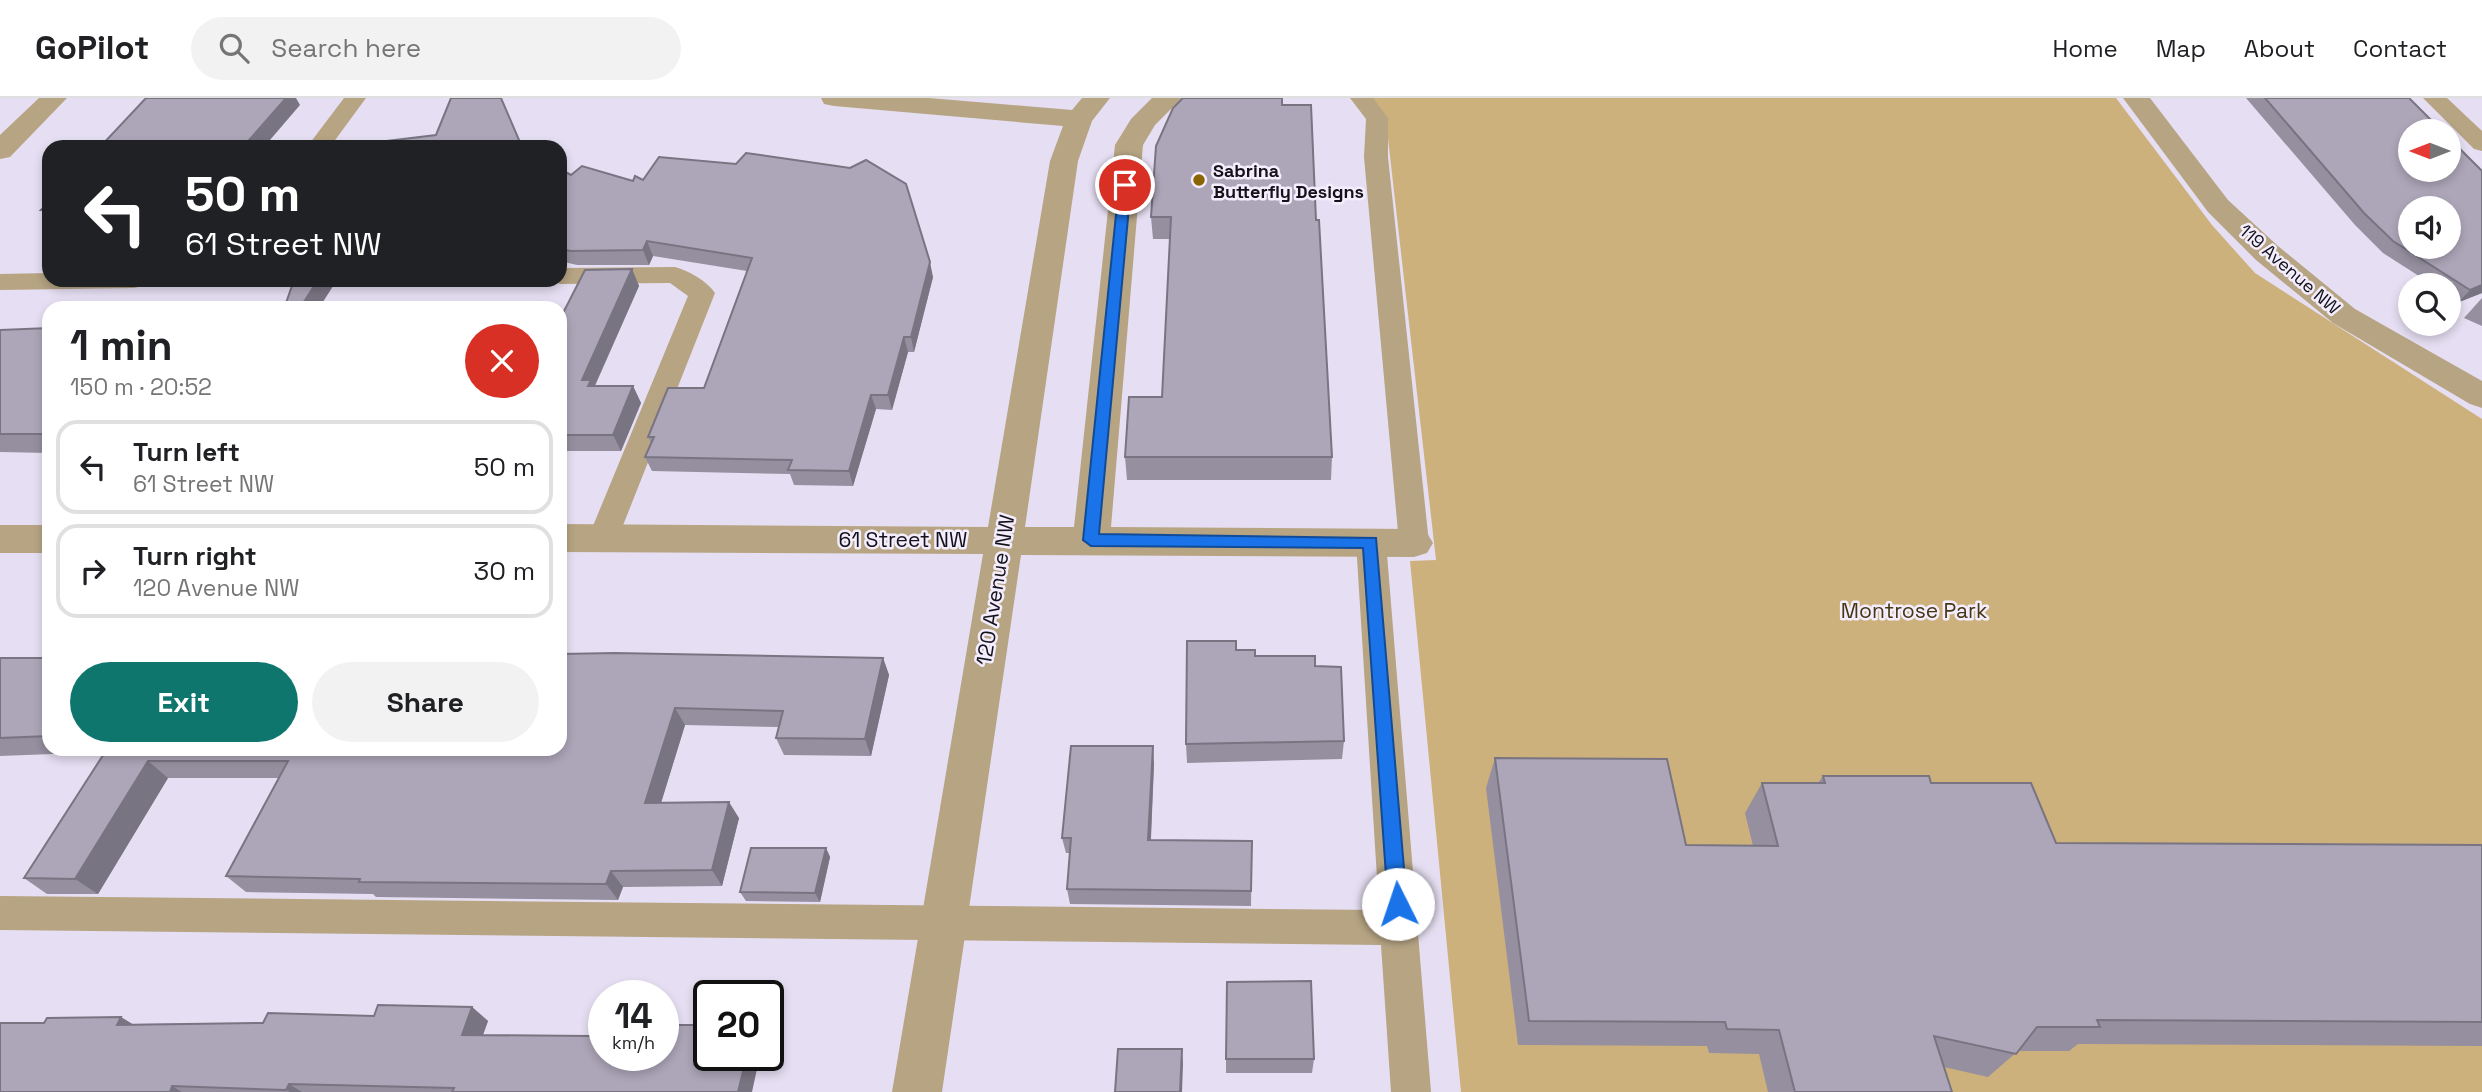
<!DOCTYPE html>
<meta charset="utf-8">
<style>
:root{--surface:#fff;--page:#f2f2f2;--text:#202124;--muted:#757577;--line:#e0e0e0;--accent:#0f766e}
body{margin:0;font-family:"Space Grotesk",sans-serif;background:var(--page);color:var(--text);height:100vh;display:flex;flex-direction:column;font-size:26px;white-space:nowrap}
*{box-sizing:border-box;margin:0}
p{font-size:23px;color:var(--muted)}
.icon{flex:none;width:38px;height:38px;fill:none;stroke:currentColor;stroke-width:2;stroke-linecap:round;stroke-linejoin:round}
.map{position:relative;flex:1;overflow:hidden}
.sheet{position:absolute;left:42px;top:203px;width:525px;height:455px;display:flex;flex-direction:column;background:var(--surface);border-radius:21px;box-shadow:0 4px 10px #0003}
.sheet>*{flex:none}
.hud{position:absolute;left:42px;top:42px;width:525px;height:147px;border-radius:21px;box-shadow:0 4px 10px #0003;background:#202124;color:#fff;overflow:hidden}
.needle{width:46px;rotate:270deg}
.tools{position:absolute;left:2398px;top:21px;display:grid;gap:14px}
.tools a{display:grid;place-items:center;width:63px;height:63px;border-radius:50%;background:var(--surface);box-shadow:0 4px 10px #0003;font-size:35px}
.speed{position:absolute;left:588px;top:882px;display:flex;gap:14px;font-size:35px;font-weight:700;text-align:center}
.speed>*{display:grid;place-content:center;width:91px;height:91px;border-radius:50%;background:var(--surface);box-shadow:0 4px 10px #0003;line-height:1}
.speed small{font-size:18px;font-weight:400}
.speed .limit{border:4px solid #111;border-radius:10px;background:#fff;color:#111}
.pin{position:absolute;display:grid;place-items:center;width:60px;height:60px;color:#fff;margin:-30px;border:4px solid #fff;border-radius:50%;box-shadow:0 2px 7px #0007}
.me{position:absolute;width:77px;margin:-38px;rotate:356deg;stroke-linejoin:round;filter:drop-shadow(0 0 5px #0008)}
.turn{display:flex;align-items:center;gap:24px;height:147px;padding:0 28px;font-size:32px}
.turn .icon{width:91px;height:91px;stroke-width:2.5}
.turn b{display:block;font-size:49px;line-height:60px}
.round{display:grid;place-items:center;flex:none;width:74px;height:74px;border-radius:37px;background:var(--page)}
.head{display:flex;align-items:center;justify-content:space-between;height:119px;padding:0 28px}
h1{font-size:42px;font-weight:800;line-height:52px}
.action{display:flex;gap:14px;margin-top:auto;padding:14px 28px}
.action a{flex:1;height:80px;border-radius:42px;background:var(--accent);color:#fff;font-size:28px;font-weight:800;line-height:80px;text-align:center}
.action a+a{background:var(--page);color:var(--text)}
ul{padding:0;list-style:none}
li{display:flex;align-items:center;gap:21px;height:94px;margin:0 14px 10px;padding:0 14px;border:4px solid var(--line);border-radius:21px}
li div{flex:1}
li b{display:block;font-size:26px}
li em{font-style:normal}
header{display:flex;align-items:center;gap:42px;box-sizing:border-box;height:98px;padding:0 35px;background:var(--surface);border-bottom:2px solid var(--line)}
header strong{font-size:33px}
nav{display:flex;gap:38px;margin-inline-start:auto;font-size:24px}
.search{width:490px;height:63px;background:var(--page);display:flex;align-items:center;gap:18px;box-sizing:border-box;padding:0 24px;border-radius:38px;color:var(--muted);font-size:26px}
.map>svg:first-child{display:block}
.green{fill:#cdb17d}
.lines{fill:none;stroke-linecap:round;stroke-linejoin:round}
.lane{fill:#b6a483;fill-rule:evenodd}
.street{fill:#b6a483;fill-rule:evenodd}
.wall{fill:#958f9f}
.shaded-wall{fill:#797482}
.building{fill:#ada6b9;stroke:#797482;stroke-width:2;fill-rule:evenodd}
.route{fill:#1a73e8;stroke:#114b97;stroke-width:2}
.poi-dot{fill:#8a6504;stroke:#f3edfd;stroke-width:2.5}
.labels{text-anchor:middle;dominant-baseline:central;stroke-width:5;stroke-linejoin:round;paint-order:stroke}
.far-poi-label{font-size:18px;font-weight:bold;fill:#141118;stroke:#f3edfd;text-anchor:start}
.far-street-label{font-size:18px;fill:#141118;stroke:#f3edfd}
.street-label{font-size:21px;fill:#141118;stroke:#f3edfd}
.park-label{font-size:21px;fill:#473613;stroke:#f3edfd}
</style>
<header>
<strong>GoPilot</strong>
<div class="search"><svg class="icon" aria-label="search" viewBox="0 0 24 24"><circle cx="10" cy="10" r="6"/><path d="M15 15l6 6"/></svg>Search here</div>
<nav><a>Home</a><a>Map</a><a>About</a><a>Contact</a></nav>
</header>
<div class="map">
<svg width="2482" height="994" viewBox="0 0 2482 994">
<rect width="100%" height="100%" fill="#e6dff3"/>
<polygon class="green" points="1367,0 2116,0 2212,127 2255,175 2482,321 2482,994 1461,994 1410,463 1436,462 1386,23"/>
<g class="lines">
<g class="lane">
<polygon points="344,0 366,0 330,49 307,49"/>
<polygon points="1350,0 1373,0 1388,20 1388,59 1429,445 1425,453 1414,456 1403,453 1399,445 1364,59 1366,21"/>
<polygon points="2423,0 2447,0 2482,33 2482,53 2474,51"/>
<path d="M675,169C689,173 707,183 715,195L618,440L614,448L603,451L592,448L588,440L688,198L670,185L560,186L550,182H560V170Z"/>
<polygon points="49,175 49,182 147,182 143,188 134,190 0,192 0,176"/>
<polygon points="1371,433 1382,436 1386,444 1431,994 1391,994 1381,847 0,832 0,798 1379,812 1356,444 1360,436"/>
</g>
<g class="street">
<polygon points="39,0 67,0 10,59 0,61 0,37"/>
<polygon points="821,0 929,0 1072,12 1082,0 1110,0 1092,23 1078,63 1025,429 1074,429 1115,47 1131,21 1152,0 1182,0 1155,27 1143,47 1111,429 1414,431 1427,435 1433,445 1427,455 1414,459 1021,457 942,994 892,994 983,456 560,454 560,426 988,429 1050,63 1063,28 834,8 824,6"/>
<polygon points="2123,0 2150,0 2228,102 2278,148 2355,211 2482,283 2482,310 2470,306 2333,225 2256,162 2208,114"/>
<rect x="0" y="427" width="49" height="28"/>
</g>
</g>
<g class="wall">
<polygon points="2246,0 2409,0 2482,73 2482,195 2459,204 2448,197 2448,187 2433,187 2383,155 2355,127"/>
<polygon points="1282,7 1316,122 1332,359 1331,382 1127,382 1125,359 1162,299 1170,141 1153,141 1151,119"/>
<polygon points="560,71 571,77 633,83 643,82 933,179 914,254 908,254 892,312 876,311 853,388 794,387 790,376 652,373 645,359 651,345 648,339 704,290 747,173 653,158 649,167 577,167 560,163"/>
<polygon points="49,104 49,121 41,112"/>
<polygon points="632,171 639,188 595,288 633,288 641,305 621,353 560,353 560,221"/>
<polygon points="2482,200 2482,228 2464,220"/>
<polygon points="49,230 49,355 0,354 0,232"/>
<polygon points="1236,552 1255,558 1315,568 1344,643 1342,661 1187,665 1186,646"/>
<polygon points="560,556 883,560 889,577 871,658 784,657 776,640 779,629 685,627 661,705 739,720 722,788 623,789 618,802 376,799 373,796 246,794 226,778 279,680 168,680 98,796 47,796 24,780 105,654 0,658 0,560 49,560 49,651 560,651"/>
<polygon points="1495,660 1686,747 1753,748 1745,715 1762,685 1818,685 1823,678 1931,685 2056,745 2482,747 2482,948 2078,946 2069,953 2018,953 1988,979 1944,969 1952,994 1768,994 1759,956 1709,955 1707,948 1518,947 1486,690"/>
<polygon points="1154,665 1151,742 1252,743 1251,808 1070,806 1067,791 1070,755 1066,755 1062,740"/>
<polygon points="826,750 830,759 820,804 746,803 740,794"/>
<polygon points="472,909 488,923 483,937 663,957 663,917 667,921 665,927 752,994 0,994 133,926 263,925 374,918"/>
<polygon points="1226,961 1314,961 1312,975 1226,975"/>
</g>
<g class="shaded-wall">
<polygon points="286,0 296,0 300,7 264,49 243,49"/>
<polygon points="647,143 653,158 649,167 643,152"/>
<polygon points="930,164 933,179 914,254 911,239"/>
<polygon points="632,171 639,188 594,289 599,299 582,282"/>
<polygon points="318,182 337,182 319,210 300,210"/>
<polygon points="2482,187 2482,195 2459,204 2470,192"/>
<polygon points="904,239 908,254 892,312 888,297"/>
<polygon points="633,288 641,305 621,353 613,337"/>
<polygon points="871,297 876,311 853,388 849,373"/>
<polygon points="883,560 889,577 871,658 865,641"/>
<polygon points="675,610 685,627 656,721 645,705"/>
<polygon points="1153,648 1154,665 1150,757 1148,742"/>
<polygon points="148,663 168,680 98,796 75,781"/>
<polygon points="729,704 739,720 722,788 712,772"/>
<polygon points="826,750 830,759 820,804 815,795"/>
<polygon points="611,773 623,789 618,802 606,786"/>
<polygon points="472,909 488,923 478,950 462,937"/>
<polygon points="663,917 667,921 663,932"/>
<polygon points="121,919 144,933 117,927"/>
<polygon points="1182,951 1183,966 1182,994 1180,994"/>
<polygon points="747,957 760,957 752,994 738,994"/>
<polygon points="289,986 302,994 290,994 286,992"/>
<polygon points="172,988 182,994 170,994"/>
</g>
<g class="building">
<polygon points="146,0 286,0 243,49 100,49"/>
<polygon points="451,0 501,0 522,49 337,49 436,37"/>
<polygon points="1183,0 1282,0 1282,7 1311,7 1316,122 1319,122 1332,359 1125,359 1129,299 1162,299 1171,119 1151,119 1156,48 1173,10"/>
<path d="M2265,0H2409L2442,33H2410V72H2448V39L2482,73V187L2470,192L2393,143L2364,115ZM2410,110H2448V149H2410Z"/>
<polygon points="746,55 850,70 866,62 906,86 930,164 911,239 904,239 888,297 871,297 849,373 788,372 792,362 645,359 654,339 648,339 668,290 704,290 752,160 647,143 643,152 570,153 560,150 560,71 571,77 582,68 633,83 635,78 643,82 659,59 736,66"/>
<polygon points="49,104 49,112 41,112"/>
<polygon points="632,171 582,282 591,282 588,288 633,288 613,337 560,337 560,221 585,172"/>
<polygon points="294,182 318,182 300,210 296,210 286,205"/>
<polygon points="49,230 49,336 0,336 0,232"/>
<polygon points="1187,543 1236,543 1236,552 1255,552 1255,558 1315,558 1315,568 1341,569 1344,643 1186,646"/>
<polygon points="615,555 883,560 865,641 776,640 783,613 675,610 645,705 729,704 712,772 611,773 606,786 359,784 360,781 226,778 288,663 148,663 75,781 24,780 107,651 560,651 560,556"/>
<polygon points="0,560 49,560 49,638 0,640"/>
<polygon points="1071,648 1153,648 1148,742 1252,743 1251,793 1067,791 1071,740 1062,740"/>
<polygon points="1495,660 1667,661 1686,747 1778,748 1762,685 1825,685 1823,678 1929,678 1931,685 2031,685 2056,745 2482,747 2482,924 2097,922 2100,929 2037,929 2016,956 1934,938 1952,994 1795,994 1779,932 1727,931 1725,924 1529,923"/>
<polygon points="751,750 826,750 815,795 740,794"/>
<polygon points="1311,883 1314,961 1226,961 1227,884"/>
<polygon points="601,905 604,905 604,957 663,957 663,927 709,927 709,957 747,957 738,994 452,994 454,990 289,986 286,992 172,988 170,994 0,994 0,925 44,925 47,920 121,919 117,927 263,925 268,915 374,918 378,907 472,909 462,937 590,938"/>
<polygon points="1118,951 1182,951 1180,994 1115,994"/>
</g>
<polygon class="route" points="1125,83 1131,87 1099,436 1376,440 1407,806 1404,812 1398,815 1391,812 1388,806 1363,450 1091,448 1083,442 1119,87"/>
<circle class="poi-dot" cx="1199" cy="82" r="7"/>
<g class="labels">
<g class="far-poi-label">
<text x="1213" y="72">Sabrina<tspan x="1213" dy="21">Butterfly Designs</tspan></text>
</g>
<g class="far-street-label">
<text transform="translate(2290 171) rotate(41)">119 Avenue NW</text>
</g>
<g class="street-label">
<text x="903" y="441">61 Street NW</text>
<text transform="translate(995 492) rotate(-81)">120 Avenue NW</text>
</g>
<g class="park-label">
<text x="1914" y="512">Montrose Park</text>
</g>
</g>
</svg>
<div class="tools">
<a><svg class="needle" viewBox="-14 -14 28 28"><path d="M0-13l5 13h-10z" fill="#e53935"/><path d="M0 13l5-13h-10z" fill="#757577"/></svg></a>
<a><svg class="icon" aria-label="sound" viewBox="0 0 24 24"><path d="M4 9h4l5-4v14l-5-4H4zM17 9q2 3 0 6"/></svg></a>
<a><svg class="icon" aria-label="search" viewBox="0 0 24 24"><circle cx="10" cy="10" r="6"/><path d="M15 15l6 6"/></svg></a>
</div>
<div class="speed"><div>14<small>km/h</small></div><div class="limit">20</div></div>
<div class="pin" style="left:1125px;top:87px;background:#d93025"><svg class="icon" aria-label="arrive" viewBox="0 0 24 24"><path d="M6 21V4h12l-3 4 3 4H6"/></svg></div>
<svg class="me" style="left:1398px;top:806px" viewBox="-20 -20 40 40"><circle r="19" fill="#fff"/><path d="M0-13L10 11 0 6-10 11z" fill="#1a73e8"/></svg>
<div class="hud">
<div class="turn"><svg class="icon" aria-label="left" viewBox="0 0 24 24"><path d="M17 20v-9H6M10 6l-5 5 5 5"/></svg><div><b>50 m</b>61 Street NW</div></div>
</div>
<section class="sheet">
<div class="head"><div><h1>1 min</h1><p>150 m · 20:52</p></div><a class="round" style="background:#d93025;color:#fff"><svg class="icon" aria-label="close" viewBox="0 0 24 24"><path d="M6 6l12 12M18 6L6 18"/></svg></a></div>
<ul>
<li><svg class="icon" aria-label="left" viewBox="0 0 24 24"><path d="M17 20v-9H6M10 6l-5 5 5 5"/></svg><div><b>Turn left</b><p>61 Street NW</p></div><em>50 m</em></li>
<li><svg class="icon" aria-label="right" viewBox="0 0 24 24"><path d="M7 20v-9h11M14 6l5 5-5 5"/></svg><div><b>Turn right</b><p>120 Avenue NW</p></div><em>30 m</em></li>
</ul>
<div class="action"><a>Exit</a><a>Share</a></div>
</section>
</div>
